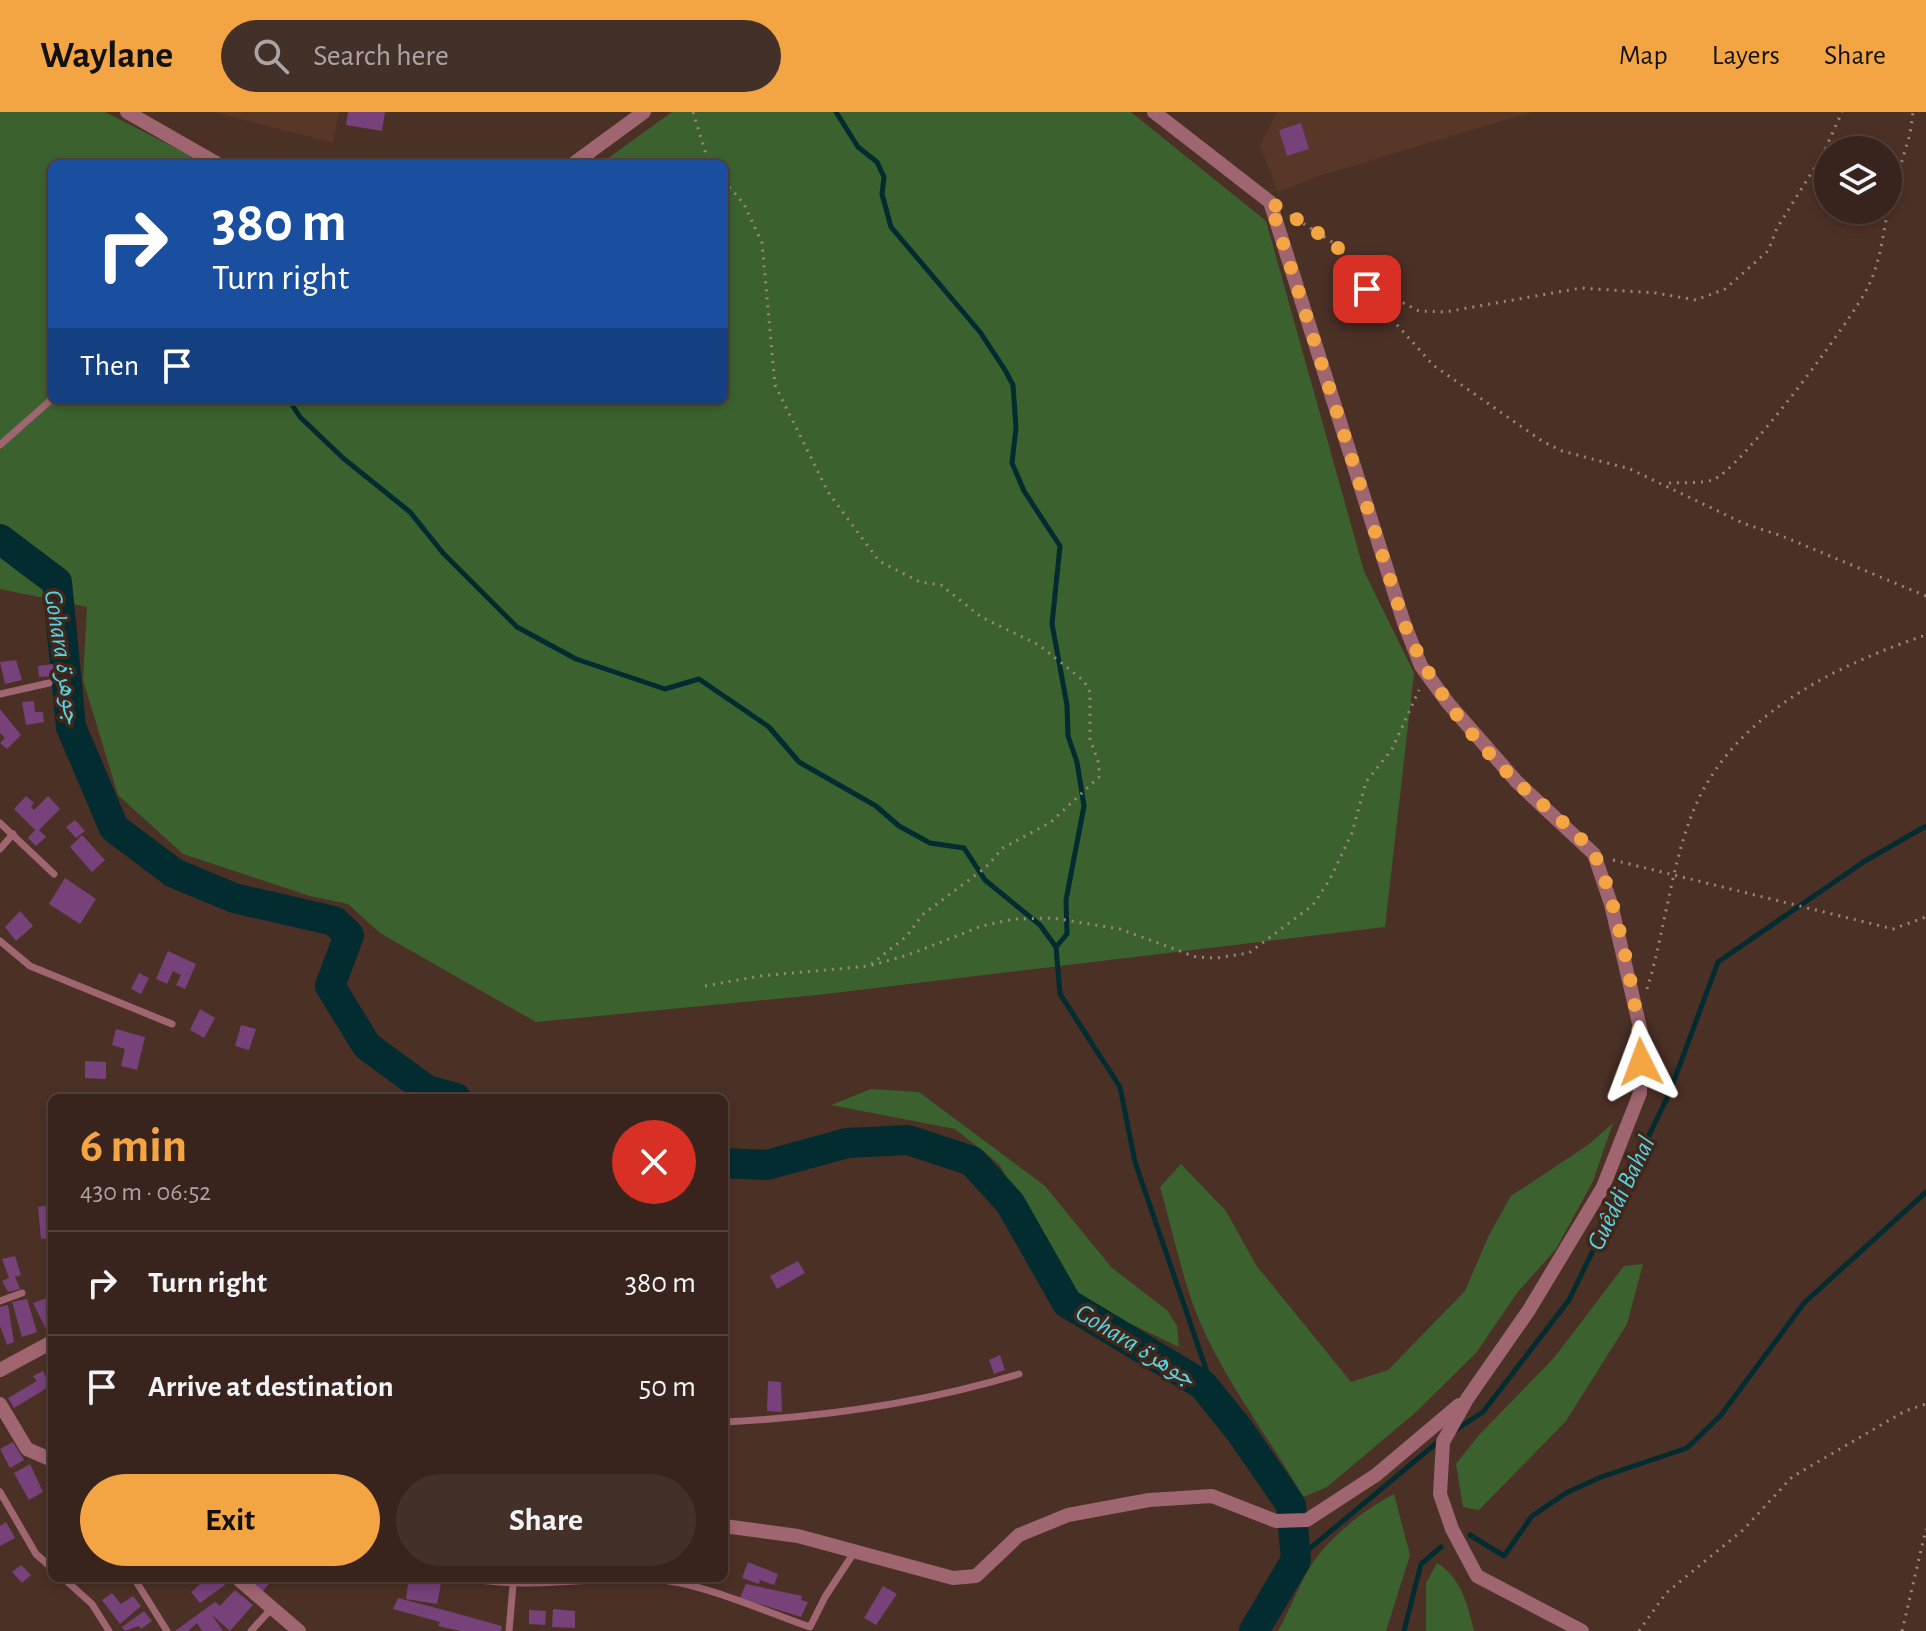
<!DOCTYPE html>
<meta charset="utf-8">
<style>
:root{--surface:#38241c;--page:#433029;--text:#f1f3f6;--muted:#aba4a3;--line:#52413b;--accent:#f3a443}
body{margin:0;font-family:"Alegreya Sans","Noto Naskh Arabic",sans-serif;background:var(--page);color:var(--text);height:100vh;display:flex;flex-direction:column;font-size:30px;white-space:nowrap}
*{box-sizing:border-box;margin:0}
p{font-size:26px;color:var(--muted)}
.icon{flex:none;width:44px;height:44px;fill:none;stroke:currentColor;stroke-width:2;stroke-linecap:round;stroke-linejoin:round}
.map{position:relative;flex:1;overflow:hidden}
.details{position:absolute;left:48px;top:982px;width:680px;height:488px;display:flex;flex-direction:column;background:var(--surface);border-radius:12px;box-shadow:0 4px 12px #0003,0 0 0 2px var(--line)}
.details>*{flex:none}
.banner{position:absolute;left:48px;top:48px;width:680px;height:244px;border-radius:12px;box-shadow:0 4px 12px #0003,0 0 0 2px var(--line);background:#1a4fa0;color:#fff;overflow:hidden}
.buttons{position:absolute;left:1814px;top:24px;display:grid;gap:16px}
.buttons a{display:grid;place-items:center;width:88px;height:88px;border-radius:50%;background:var(--surface);box-shadow:0 4px 12px #0003,0 0 0 2px var(--line);font-size:40px}
.pin{position:absolute;display:grid;place-items:center;width:68px;height:68px;color:#fff;margin:-34px;border-radius:16px;box-shadow:0 4px 12px #0006}
.me{position:absolute;width:88px;margin:-44px;rotate:357deg;stroke-linejoin:round;filter:drop-shadow(0 0 6px #0008)}
.turn{display:flex;align-items:center;gap:28px;height:168px;padding:0 32px;font-size:36px}
.turn .icon{width:104px;height:104px;stroke-width:2.5}
.turn b{display:block;font-size:56px;line-height:68px}
.then{display:flex;align-items:center;height:76px;padding:0 32px;background:#0003;gap:16px;font-size:30px}
.round{display:grid;place-items:center;flex:none;width:84px;height:84px;border-radius:42px;background:var(--page)}
.headline{display:flex;align-items:center;justify-content:space-between;height:136px;padding:0 32px}
h1{font-size:48px;font-weight:700;line-height:60px;color:var(--accent)}
.primary-button{display:flex;gap:16px;margin-top:auto;padding:16px 32px}
.primary-button a{flex:1;height:92px;border-radius:48px;background:var(--accent);color:#111;font-size:32px;font-weight:700;line-height:92px;text-align:center}
.primary-button a+a{background:var(--page);color:var(--text)}
ul{padding:0;list-style:none}
li{display:flex;align-items:center;gap:24px;height:104px;padding:0 32px;border-top:2px solid var(--line)}
li div{flex:1}
li b{display:block;font-size:30px}
li em{font-style:normal}
header{display:flex;align-items:center;gap:48px;box-sizing:border-box;height:112px;padding:0 40px;background:var(--accent);color:#111}
header strong{font-size:38px}
nav{display:flex;gap:44px;margin-inline-start:auto;font-size:28px}
.search{width:560px;height:72px;background:var(--page);display:flex;align-items:center;gap:20px;box-sizing:border-box;padding:0 28px;border-radius:44px;color:var(--muted);font-size:30px}
.map>svg:first-child{display:block}
.built{fill:#583728}
.green{fill:#3b622e}
.lines{fill:none;stroke-linecap:round;stroke-linejoin:round}
.stream{stroke:#022c30;stroke-width:5}
.river{stroke:#022c30;stroke-width:30}
.building{fill:#77417a}
.path{stroke:#9b867d;stroke-width:3;stroke-dasharray:2 6;stroke-linecap:butt}
.lane{stroke:#9f6570;stroke-width:7}
.street{stroke:#9f6570;stroke-width:14}
.route{stroke:#f3a443;stroke-width:14;stroke-dasharray:0 25.2}
.labels{text-anchor:middle;dominant-baseline:central;stroke-width:7;stroke-linejoin:round;paint-order:stroke}
.water-label{font-size:26px;font-style:italic;fill:#56d4e1;stroke:#40261b}
</style>
<header>
<strong>Waylane</strong>
<div class="search"><svg class="icon" aria-label="search" viewBox="0 0 24 24"><circle cx="10" cy="10" r="6"/><path d="M15 15l6 6"/></svg>Search here</div>
<nav><a>Map</a><a>Layers</a><a>Share</a></nav>
</header>
<div class="map">
<svg width="1926" height="1519" viewBox="0 0 1926 1519">
<rect width="100%" height="100%" fill="#4b3025"/>
<g class="built">
<polygon points="214,0 339,0 333,31"/>
<polygon points="1277,0 1532,0 1322,63 1278,80 1260,33"/>
</g>
<g class="green">
<polygon points="0,0 105,0 207,52 52,52 52,288 724,288 724,52 600,52 672,0 1131,0 1266,109 1364,459 1414,561 1385,815 817,883 536,910 380,821 348,792 310,784 183,742 118,683 83,568 87,495 0,477"/>
<polygon points="871,977 919,980 1045,1074 1112,1156 1167,1198 1177,1214 1179,1235 1073,1184 999,1052 955,1017 831,993"/>
<path d="M1613,1011L1593,1069L1556,1137L1517,1181L1476,1241L1416,1300L1327,1375L1303,1385C1270,1326 1227,1273 1200,1210C1182,1168 1173,1119 1160,1075L1181,1052L1226,1099L1256,1153L1351,1270L1388,1258L1465,1179L1489,1123L1511,1084L1588,1033Z"/>
<polygon points="1643,1152 1627,1212 1566,1309 1479,1398 1463,1395 1456,1352 1478,1324 1553,1247 1624,1154"/>
<path d="M1394,1382L1410,1443L1386,1519H1278C1291,1496 1301,1467 1316,1446C1336,1420 1366,1397 1394,1382Z"/>
<path d="M1437,1451C1462,1467 1467,1491 1474,1519H1426V1471Z"/>
</g>
<g class="lines">
<g class="stream">
<polyline points="836,0 858,35 877,50 884,65 882,82 891,115 980,220 1005,258 1013,273 1016,316 1012,351 1024,379 1060,434 1052,512 1067,593 1068,624 1077,650 1084,694 1066,788 1067,822 1056,835"/>
<polyline points="289,288 300,305 343,346 410,400 443,441 517,515 576,547 665,577 699,567 769,615 799,650 876,694 899,714 930,731 964,736 985,768 1040,813 1056,835 1060,882 1120,975 1135,1050 1217,1289"/>
<polyline points="1457,1317 1483,1300 1569,1188 1669,982 1718,850 1865,749 1926,714"/>
<polyline points="1470,1423 1504,1444 1532,1404 1566,1381 1601,1365 1687,1336 1721,1303 1804,1191 1926,1080"/>
<polyline points="1296,1448 1439,1329"/>
<polyline points="1404,1519 1421,1452 1441,1435"/>
</g>
<g class="river">
<polyline points="0,427 57,470 71,615 114,716 174,761 234,786 334,809 349,823 330,874 367,934 427,978 456,986"/>
<polyline points="724,1051 767,1053 847,1031 908,1028 972,1049 1010,1091 1067,1191 1203,1273 1240,1319 1291,1393 1296,1448 1254,1519"/>
</g>
</g>
<g class="building">
<polygon points="348,0 385,0 382,19 346,13"/>
<polygon points="1301,11 1309,37 1287,44 1279,18"/>
<polygon points="16,548 22,568 5,572 0,550"/>
<polygon points="53,552 55,564 39,565 38,554"/>
<polygon points="34,589 35,600 43,600 44,610 26,613 22,590"/>
<polygon points="0,597 21,623 7,637 0,631 5,626 0,621"/>
<polygon points="26,684 34,691 31,695 34,698 48,684 60,697 39,718 46,725 36,734 28,726 35,718 14,697"/>
<polygon points="75,708 85,719 76,726 66,715"/>
<polygon points="82,723 105,748 92,760 70,735"/>
<polygon points="65,766 96,787 80,812 49,792"/>
<polygon points="20,799 33,814 16,829 5,815"/>
<polygon points="168,839 196,852 185,877 176,873 181,863 173,859 167,872 156,867"/>
<polygon points="139,861 149,866 141,882 131,877"/>
<polygon points="200,897 215,906 204,926 190,918"/>
<polygon points="241,913 256,917 249,938 235,934"/>
<polygon points="116,917 145,925 137,958 121,954 125,937 112,933"/>
<polygon points="85,949 106,950 106,967 85,966"/>
<polygon points="48,1078 52,1078 52,1126 41,1127 38,1095 50,1093"/>
<polygon points="15,1144 21,1163 15,1165 20,1177 8,1180 2,1169 9,1166 2,1147"/>
<polygon points="798,1149 805,1161 777,1177 770,1164"/>
<polygon points="52,1184 52,1222 49,1223 33,1191"/>
<polygon points="27,1187 37,1220 22,1225 12,1190"/>
<polygon points="8,1193 14,1230 7,1233 0,1214 0,1195"/>
<polygon points="1000,1243 1005,1258 994,1262 989,1248"/>
<polygon points="52,1254 52,1273 14,1296 8,1286 37,1269 33,1264 43,1259 46,1265 52,1262 48,1257"/>
<polygon points="768,1269 781,1270 782,1300 767,1299"/>
<polygon points="13,1330 24,1348 10,1356 0,1337"/>
<polygon points="30,1352 43,1380 29,1388 14,1361"/>
<polygon points="6,1410 15,1426 0,1434 0,1414"/>
<polygon points="748,1450 778,1462 774,1473 760,1468 759,1472 742,1466"/>
<polygon points="21,1453 31,1463 22,1471 12,1460"/>
<polygon points="207,1466 220,1466 225,1473 200,1491 191,1480"/>
<polygon points="245,1466 274,1466 263,1479"/>
<polygon points="409,1466 442,1466 437,1492 406,1487"/>
<polygon points="746,1472 802,1484 801,1488 808,1490 801,1505 740,1486"/>
<polygon points="883,1474 897,1482 876,1513 864,1506"/>
<polygon points="235,1478 253,1493 230,1519 212,1503 223,1519 202,1519 197,1511 188,1519 175,1519 215,1490 220,1494"/>
<polygon points="112,1481 121,1492 133,1484 141,1494 120,1512 102,1488"/>
<polygon points="398,1486 444,1498 502,1514 501,1519 460,1519 438,1514 440,1510 393,1497"/>
<polygon points="553,1497 575,1499 575,1516 552,1515"/>
<polygon points="529,1498 546,1499 545,1513 529,1512"/>
<polygon points="144,1499 152,1509 141,1517 139,1514 125,1519 122,1515"/>
</g>
<g class="lines">
<g class="path">
<polyline points="693,0 709,52"/>
<polyline points="724,69 744,92 762,131 775,273 828,380 879,449 920,470 941,473 981,505 1039,533 1084,569 1090,580 1090,627 1099,652 1099,665 1051,710 1003,736 985,756 922,803 907,824 869,854"/>
<polyline points="1888,96 1910,22 1913,0"/>
<polyline points="1290,103 1332,130 1382,180 1419,199 1445,200 1581,176 1656,181 1696,188 1725,177 1768,139 1777,116 1822,44 1842,0"/>
<polyline points="1349,149 1374,187 1433,253 1542,329 1562,339 1630,357 1745,412 1782,424 1926,484"/>
<path d="M1669,371C1683,370 1699,372 1712,368C1739,361 1853,206 1868,175C1880,151 1883,123 1888,98"/>
<polyline points="1613,748 1893,817 1926,805"/>
<polyline points="705,874 760,864 869,854 908,843 982,814 1014,807 1053,806 1120,817 1196,845 1216,846 1249,841 1313,793 1330,767 1352,721 1366,670 1392,637 1419,578"/>
<path d="M1647,877C1666,816 1673,737 1701,682C1745,597 1840,552 1926,523"/>
<polyline points="1639,1519 1666,1481 1743,1418 1792,1365 1905,1299 1926,1292"/>
<polyline points="1902,1519 1926,1417"/>
</g>
<g class="lane">
<polyline points="0,333 52,287"/>
<polyline points="0,582 49,571"/>
<polyline points="0,711 54,762"/>
<polyline points="0,737 13,722"/>
<polyline points="0,829 30,854 172,912"/>
<polyline points="0,1189 22,1181"/>
<path d="M724,1310C824,1305 923,1291 1019,1262"/>
<polyline points="0,1380 36,1442 52,1456"/>
<polyline points="63,1466 92,1492 109,1519"/>
<polyline points="134,1466 167,1519"/>
<path d="M469,1466C530,1478 591,1464 652,1467C700,1470 764,1499 810,1515L825,1485L855,1439"/>
<polyline points="251,1519 272,1496"/>
<polyline points="509,1519 513,1473"/>
</g>
<g class="street">
<polyline points="127,0 218,52"/>
<polyline points="1154,0 1270,90 1404,511 1421,554 1448,591 1517,670 1594,742 1611,792 1641,920 1640,981 1603,1075 1529,1198 1467,1287 1443,1330 1440,1382 1452,1417 1477,1464 1582,1519"/>
<polyline points="573,52 644,0"/>
<polyline points="0,1258 52,1230"/>
<polyline points="0,1292 27,1337 52,1348"/>
<polyline points="724,1414 798,1424 953,1466 976,1464 1019,1423 1068,1403 1149,1388 1212,1384 1276,1409 1307,1408 1376,1363 1459,1293"/>
<polyline points="237,1466 299,1519"/>
</g>
</g>
<g class="lines">
<path class="route" d="M1367,177L1345,143L1332,130L1270,90L1404,511C1429,573 1472,627 1520,673C1538,690 1584,725 1595,744C1615,781 1641,907 1641,950"/>
</g>
<g class="labels">
<g class="water-label">
<text transform="translate(63 545) rotate(81)">Gohara جوهرة</text>
<text transform="translate(1621 1081) rotate(-64)">Guêddi Bahal</text>
<text transform="translate(1136 1233) rotate(31)">Gohara جوهرة</text>
</g>
</g>
</svg>
<div class="buttons">
<a><svg class="icon" aria-label="layers" viewBox="0 0 24 24"><path d="M12 4l9 5-9 5-9-5zM3 14l9 5 9-5"/></svg></a>
</div>
<div class="pin" style="left:1367px;top:177px;background:#d93025"><svg class="icon" aria-label="arrive" viewBox="0 0 24 24"><path d="M6 21V4h12l-3 4 3 4H6"/></svg></div>
<svg class="me" style="left:1641px;top:950px" viewBox="-20 -20 40 40"><path d="M0-17L14 15 0 8-14 15z" fill="#f3a443" stroke="#fff" stroke-width="4"/></svg>
<div class="banner">
<div class="turn"><svg class="icon" aria-label="right" viewBox="0 0 24 24"><path d="M7 20v-9h11M14 6l5 5-5 5"/></svg><div><b>380 m</b>Turn right</div></div>
<div class="then">Then<svg class="icon" aria-label="arrive" viewBox="0 0 24 24"><path d="M6 21V4h12l-3 4 3 4H6"/></svg></div>
</div>
<section class="details">
<div class="headline"><div><h1>6 min</h1><p>430 m · 06:52</p></div><a class="round" style="background:#d93025;color:#fff"><svg class="icon" aria-label="close" viewBox="0 0 24 24"><path d="M6 6l12 12M18 6L6 18"/></svg></a></div>
<ul>
<li><svg class="icon" aria-label="right" viewBox="0 0 24 24"><path d="M7 20v-9h11M14 6l5 5-5 5"/></svg><div><b>Turn right</b></div><em>380 m</em></li>
<li><svg class="icon" aria-label="arrive" viewBox="0 0 24 24"><path d="M6 21V4h12l-3 4 3 4H6"/></svg><div><b>Arrive at destination</b></div><em>50 m</em></li>
</ul>
<div class="primary-button"><a>Exit</a><a>Share</a></div>
</section>
</div>
